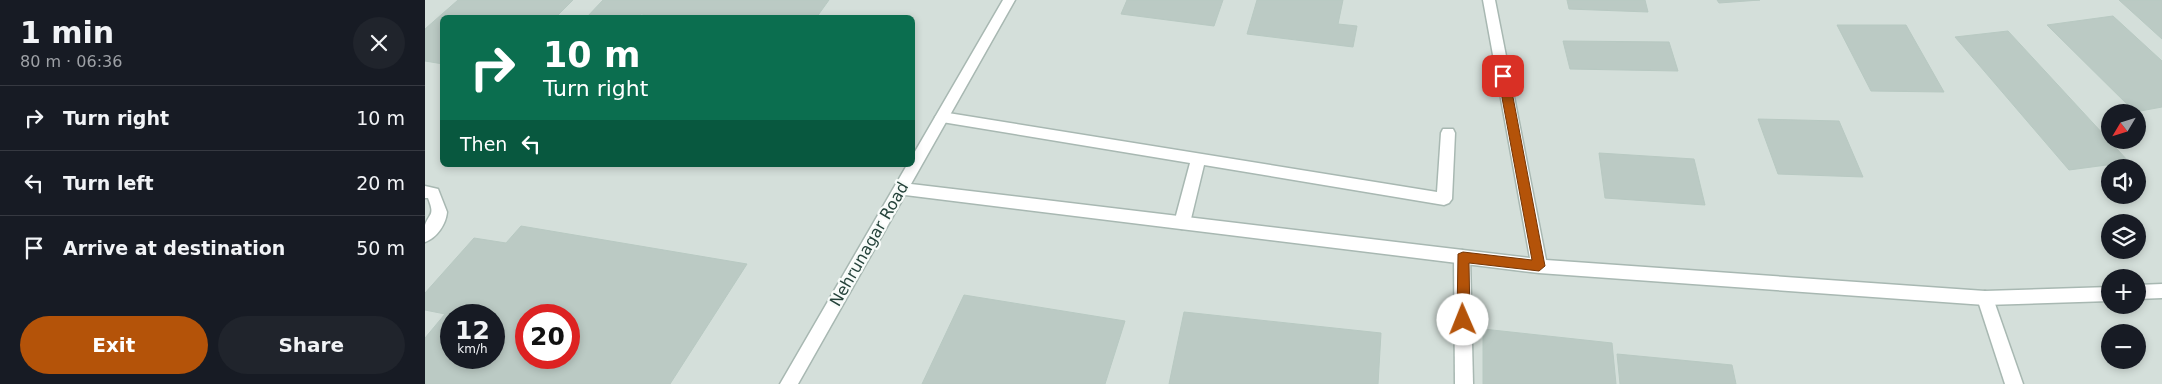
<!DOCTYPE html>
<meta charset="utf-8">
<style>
:root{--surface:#171b24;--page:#20242c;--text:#f1f3f6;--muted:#9ea1a6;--line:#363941;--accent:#b45309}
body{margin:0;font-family:"DejaVu Sans",sans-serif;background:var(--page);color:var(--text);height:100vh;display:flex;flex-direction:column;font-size:19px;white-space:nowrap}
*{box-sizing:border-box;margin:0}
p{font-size:16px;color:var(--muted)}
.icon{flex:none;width:28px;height:28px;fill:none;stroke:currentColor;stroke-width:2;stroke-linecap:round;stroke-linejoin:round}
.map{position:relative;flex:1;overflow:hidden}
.sheet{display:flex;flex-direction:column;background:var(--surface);width:425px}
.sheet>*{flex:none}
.guide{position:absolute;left:15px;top:15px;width:475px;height:152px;border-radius:8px;box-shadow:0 2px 8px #0003;background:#0b6e4f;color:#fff;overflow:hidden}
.needle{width:32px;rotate:232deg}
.controls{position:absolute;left:1676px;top:104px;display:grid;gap:10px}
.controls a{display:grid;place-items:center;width:45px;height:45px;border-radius:50%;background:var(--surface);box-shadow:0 2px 8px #0003;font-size:25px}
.speed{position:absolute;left:15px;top:304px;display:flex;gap:10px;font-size:25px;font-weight:700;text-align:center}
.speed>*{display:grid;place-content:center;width:65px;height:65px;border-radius:50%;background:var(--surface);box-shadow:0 2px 8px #0003;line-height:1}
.speed small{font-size:12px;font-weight:400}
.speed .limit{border:8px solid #d22;background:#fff;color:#111}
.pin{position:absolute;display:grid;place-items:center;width:42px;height:42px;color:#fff;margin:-21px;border-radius:10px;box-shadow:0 2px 8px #0006}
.me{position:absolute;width:55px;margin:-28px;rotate:359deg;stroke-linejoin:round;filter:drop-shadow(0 0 4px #0008)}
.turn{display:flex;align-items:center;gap:18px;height:105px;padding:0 20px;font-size:22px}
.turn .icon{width:65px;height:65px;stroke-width:2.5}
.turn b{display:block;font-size:35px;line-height:42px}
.then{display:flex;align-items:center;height:48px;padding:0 20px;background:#0003;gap:10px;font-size:19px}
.round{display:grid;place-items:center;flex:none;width:52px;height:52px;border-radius:26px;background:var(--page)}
.summary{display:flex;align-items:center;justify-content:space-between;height:85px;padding:0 20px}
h1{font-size:30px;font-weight:700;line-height:38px}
.cta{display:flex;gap:10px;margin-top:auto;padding:10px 20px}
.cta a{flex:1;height:58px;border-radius:30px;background:var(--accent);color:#fff;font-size:20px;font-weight:700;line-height:58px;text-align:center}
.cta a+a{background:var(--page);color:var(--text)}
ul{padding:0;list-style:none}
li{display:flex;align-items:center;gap:15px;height:65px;padding:0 20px;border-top:1px solid var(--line)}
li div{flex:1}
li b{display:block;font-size:19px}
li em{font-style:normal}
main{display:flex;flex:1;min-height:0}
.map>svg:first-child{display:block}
.built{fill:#d4dfda;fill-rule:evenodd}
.building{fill:#bbcac4;stroke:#b8c9c2;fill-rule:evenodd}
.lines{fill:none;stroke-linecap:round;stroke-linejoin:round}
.service-casing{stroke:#a8b8b2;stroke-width:3}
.tertiary-casing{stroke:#a8b8b2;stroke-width:3}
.service{fill:#fff;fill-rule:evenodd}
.tertiary{fill:#fff;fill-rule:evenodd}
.route{fill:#b45309;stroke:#753606}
.labels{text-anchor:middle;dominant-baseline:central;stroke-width:4.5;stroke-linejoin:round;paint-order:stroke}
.street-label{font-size:16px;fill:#24423a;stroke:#f7fbf9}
</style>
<main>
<section class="sheet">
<div class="summary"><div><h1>1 min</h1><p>80 m · 06:36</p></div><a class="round"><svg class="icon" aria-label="close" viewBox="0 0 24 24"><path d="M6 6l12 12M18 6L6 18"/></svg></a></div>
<ul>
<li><svg class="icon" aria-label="right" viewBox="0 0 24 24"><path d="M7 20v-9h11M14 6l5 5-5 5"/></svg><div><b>Turn right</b></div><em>10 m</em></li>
<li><svg class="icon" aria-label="left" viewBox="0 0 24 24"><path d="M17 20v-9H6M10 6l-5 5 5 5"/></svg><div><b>Turn left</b></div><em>20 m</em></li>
<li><svg class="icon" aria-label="arrive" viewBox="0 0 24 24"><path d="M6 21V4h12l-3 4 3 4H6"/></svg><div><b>Arrive at destination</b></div><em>50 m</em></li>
</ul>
<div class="cta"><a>Exit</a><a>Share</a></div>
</section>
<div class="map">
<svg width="1737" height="384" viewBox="0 0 1737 384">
<rect width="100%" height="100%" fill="#e6efeb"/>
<path class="built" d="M0,0H1737V384H0ZM18,18H488V165H18ZM1685,112H1712V140H1685ZM1685,168H1712V195H1685ZM1685,222H1712V250H1685ZM1685,278H1712V305H1685ZM26,315H69V358H26ZM101,315H144V358H101ZM1685,332H1712V360H1685Z"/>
<g class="building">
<polygon points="33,0 148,0 130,18 18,18 18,64 0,61 0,29"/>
<polygon points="178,0 404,0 391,18 240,18 216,14 213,18 161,18"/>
<polygon points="702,0 798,0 789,26 696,14"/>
<polygon points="832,0 918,0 913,24 932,26 928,47 822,34"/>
<polygon points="1142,0 1220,0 1223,12 1144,9"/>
<polygon points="1292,0 1335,0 1294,3"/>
<polygon points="1694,0 1737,0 1737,39"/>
<polygon points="1688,16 1737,61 1737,107 1710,112 1622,25"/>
<polygon points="1412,25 1481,25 1519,92 1446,91"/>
<polygon points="1583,31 1704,162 1644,170 1530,37"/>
<polygon points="1138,41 1244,42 1253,71 1145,69"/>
<polygon points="1333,119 1414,121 1438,177 1353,174"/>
<polygon points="1174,153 1269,159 1280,205 1180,198"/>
<path d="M96,226L322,264L245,384H0V338L20,314L0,310V293L49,238L81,243ZM26,315H69V358H26ZM101,315H144V358H101Z"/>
<polygon points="539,295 700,321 680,384 497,384"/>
<polygon points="759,312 956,333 953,384 744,384"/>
<polygon points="1058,329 1187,343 1191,384 1058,384"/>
<polygon points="1192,354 1307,365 1311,384 1195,384"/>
</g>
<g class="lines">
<defs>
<g id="service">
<polygon points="517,112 1012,192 1016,133 1018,129 1028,129 1030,133 1027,199 1024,203 1019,205 779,165 765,223 762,227 757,229 752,227 749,223 765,163 517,122 510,117"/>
<path d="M0,186L13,189L22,212C21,224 12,238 0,242C0,238 0,230 0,225C5,212 10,216 3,198H0Z"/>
<polygon points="1037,250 1043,252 1045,257 1048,384 1030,384 1029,257 1031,252"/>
<polygon points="1560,291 1566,293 1568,298 1598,384 1580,384 1552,298 1554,293"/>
</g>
<g id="tertiary">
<polygon points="578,0 590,0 486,184 1105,258 1058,0 1070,0 1121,260 1560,291 1685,287 1685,301 1560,305 1114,273 480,195 373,384 355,384 482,165 488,165 488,155"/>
<polygon points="1737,284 1737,298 1712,299 1712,285"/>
</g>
</defs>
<use href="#service" class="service-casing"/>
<use href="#tertiary" class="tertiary-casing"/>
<use href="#service" class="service"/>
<use href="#tertiary" class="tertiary"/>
</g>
<polygon class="route" points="1078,72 1084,76 1120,266 1114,271 1044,263 1045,320 1038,325 1032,320 1033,254 1038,252 1107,260 1073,76"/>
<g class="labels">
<g class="street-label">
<text transform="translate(444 244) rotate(-60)">Nehrunagar Road</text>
</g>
</g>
</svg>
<div class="controls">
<a><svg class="needle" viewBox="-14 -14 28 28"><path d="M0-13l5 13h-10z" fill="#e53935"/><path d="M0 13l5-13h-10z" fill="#9ea1a6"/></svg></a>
<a><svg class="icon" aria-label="sound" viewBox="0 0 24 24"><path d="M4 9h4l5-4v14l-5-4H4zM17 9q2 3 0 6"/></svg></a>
<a><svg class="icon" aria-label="layers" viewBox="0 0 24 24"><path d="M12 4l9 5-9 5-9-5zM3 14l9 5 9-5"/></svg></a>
<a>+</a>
<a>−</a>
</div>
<div class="speed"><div>12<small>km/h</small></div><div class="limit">20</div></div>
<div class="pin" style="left:1078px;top:76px;background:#d93025"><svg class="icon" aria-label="arrive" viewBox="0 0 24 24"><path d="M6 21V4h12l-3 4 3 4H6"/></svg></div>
<svg class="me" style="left:1038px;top:320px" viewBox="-20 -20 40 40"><circle r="19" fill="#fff"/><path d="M0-13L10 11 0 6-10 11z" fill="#b45309"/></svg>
<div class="guide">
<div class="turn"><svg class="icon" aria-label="right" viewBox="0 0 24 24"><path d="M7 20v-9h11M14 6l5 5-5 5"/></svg><div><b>10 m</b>Turn right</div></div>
<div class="then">Then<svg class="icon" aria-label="left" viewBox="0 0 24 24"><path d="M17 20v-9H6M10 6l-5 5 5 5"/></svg></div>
</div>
</div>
</main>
